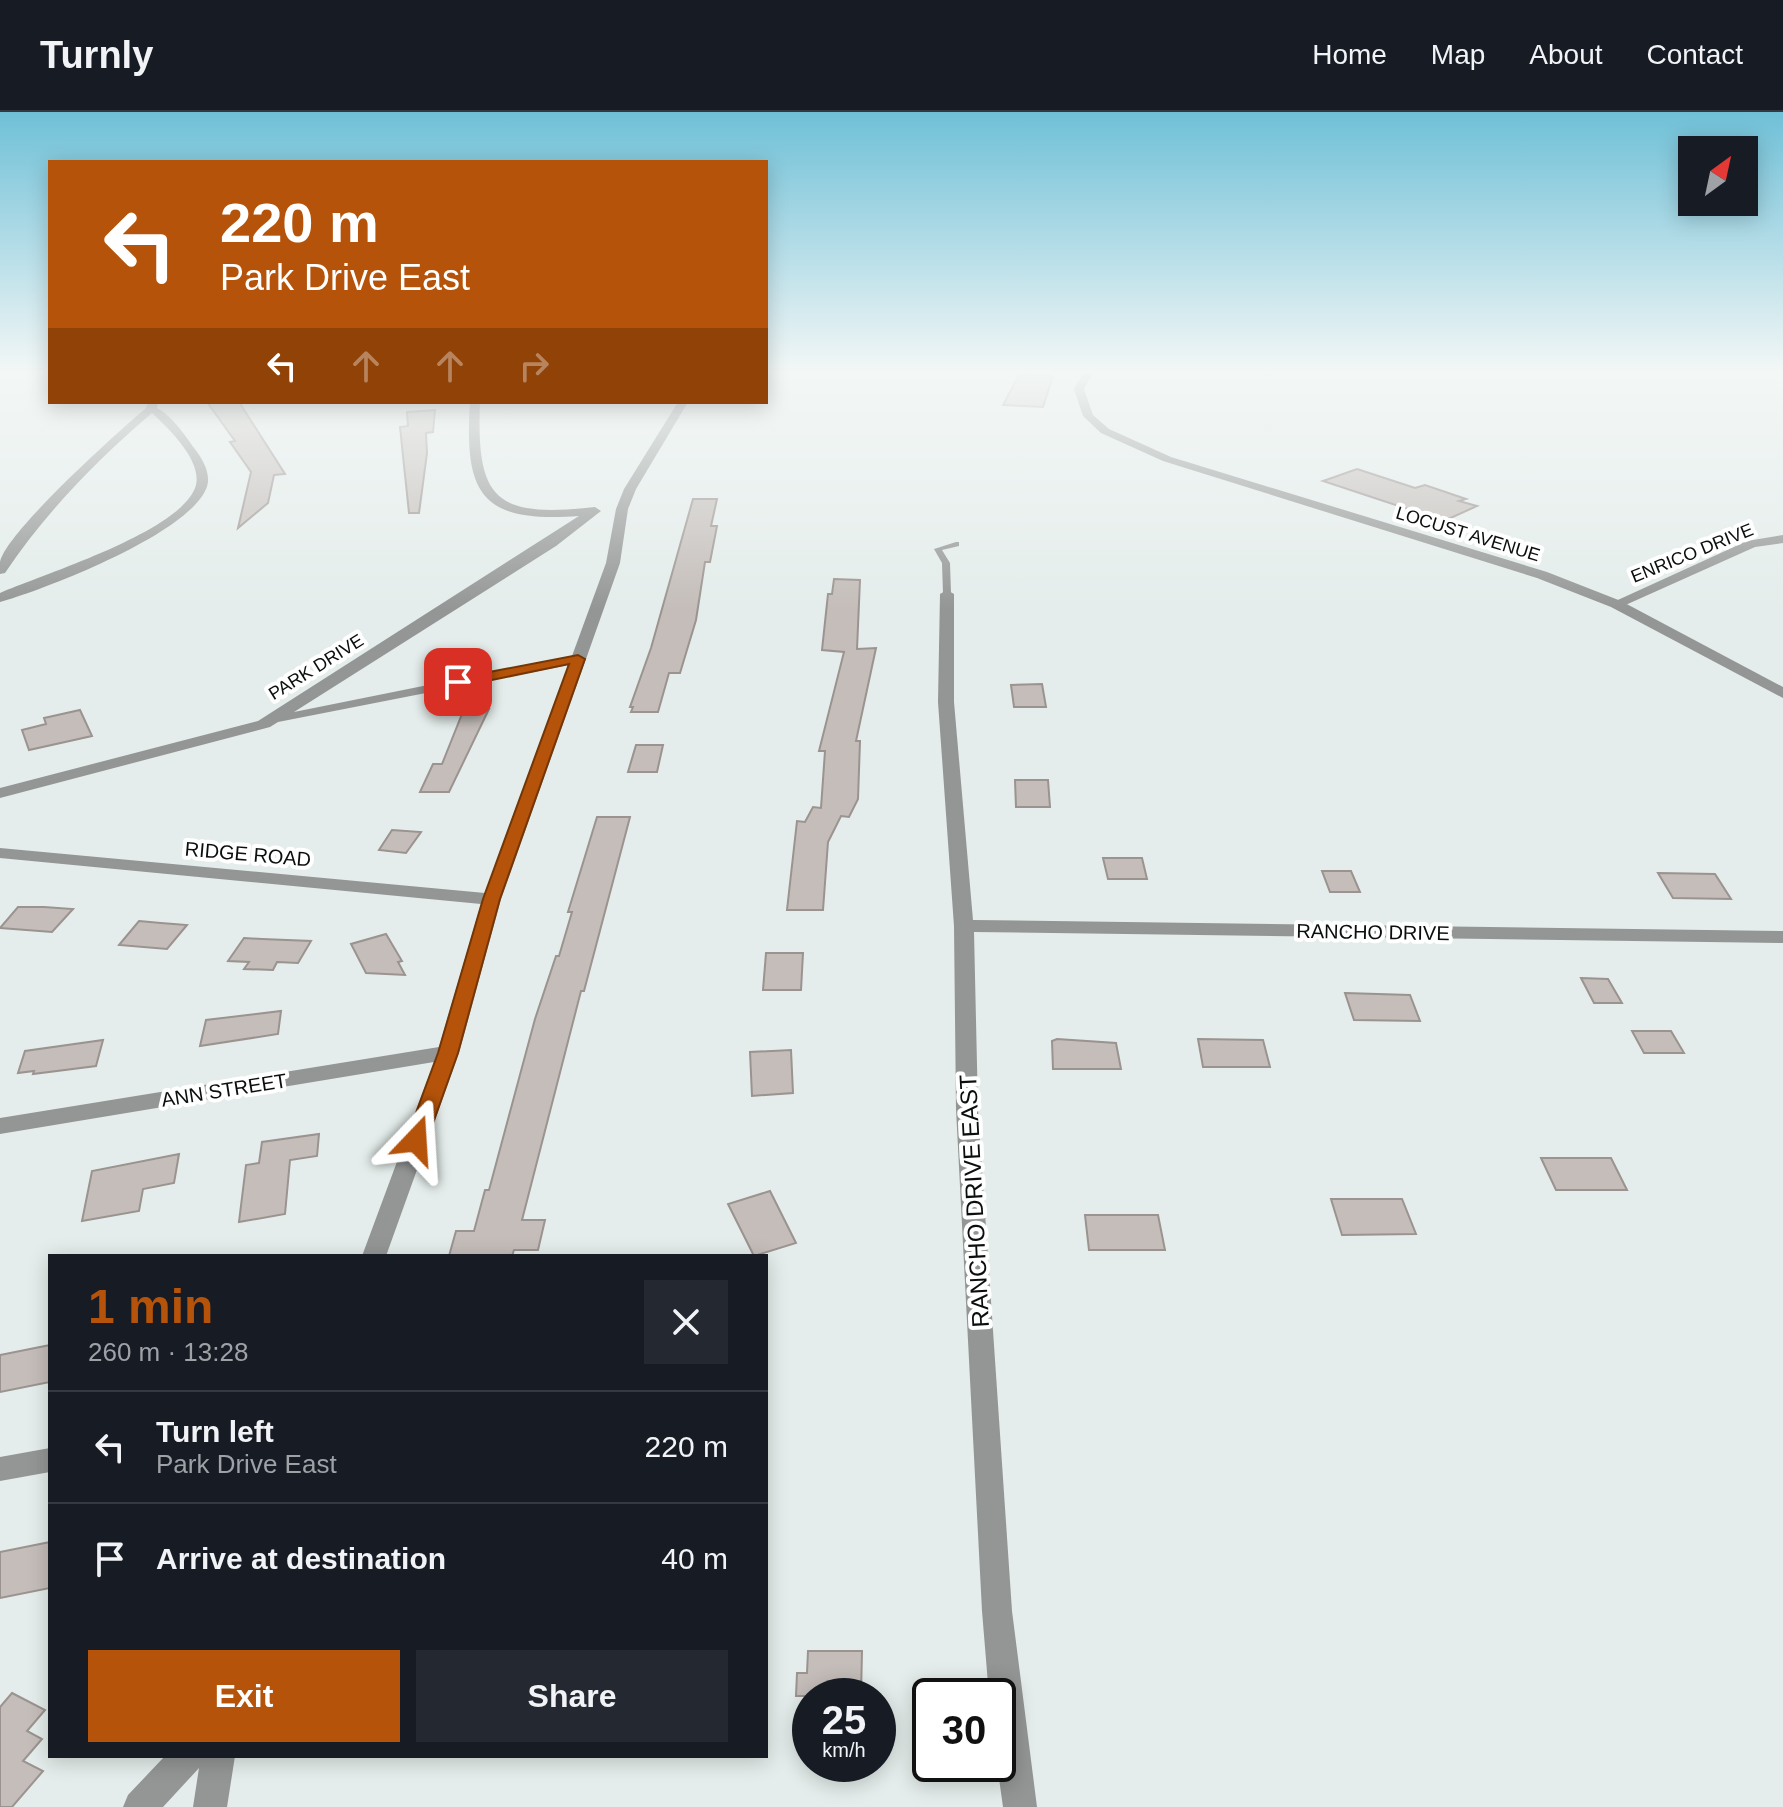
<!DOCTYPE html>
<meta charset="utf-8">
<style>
:root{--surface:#171b24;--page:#242831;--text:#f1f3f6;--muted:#9ea1a6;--line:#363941;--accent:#b45309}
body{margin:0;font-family:Arial,sans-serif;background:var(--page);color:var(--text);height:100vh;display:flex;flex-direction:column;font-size:30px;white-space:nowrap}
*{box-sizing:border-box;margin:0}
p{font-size:26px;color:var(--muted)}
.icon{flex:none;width:44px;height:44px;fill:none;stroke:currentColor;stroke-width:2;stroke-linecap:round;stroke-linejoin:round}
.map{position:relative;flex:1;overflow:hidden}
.details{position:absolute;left:48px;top:1142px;width:720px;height:504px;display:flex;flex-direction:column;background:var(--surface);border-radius:0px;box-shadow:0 4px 20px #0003}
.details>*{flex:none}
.guide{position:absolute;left:48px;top:48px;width:720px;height:244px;border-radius:0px;box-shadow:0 4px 20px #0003;background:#b45309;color:#fff;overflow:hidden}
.needle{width:52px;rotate:33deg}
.fabs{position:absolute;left:1678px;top:24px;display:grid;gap:16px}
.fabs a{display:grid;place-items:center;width:80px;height:80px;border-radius:0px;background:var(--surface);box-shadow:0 4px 20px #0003;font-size:40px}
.speed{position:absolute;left:792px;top:1566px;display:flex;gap:16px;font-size:40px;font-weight:700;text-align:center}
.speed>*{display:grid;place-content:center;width:104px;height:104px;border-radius:50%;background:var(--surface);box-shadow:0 4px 20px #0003;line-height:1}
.speed small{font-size:20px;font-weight:400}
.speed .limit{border:4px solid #111;border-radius:12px;background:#fff;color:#111}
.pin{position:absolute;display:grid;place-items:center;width:68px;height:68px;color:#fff;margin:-34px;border-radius:16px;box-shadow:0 4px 12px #0006}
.me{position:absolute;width:88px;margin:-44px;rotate:20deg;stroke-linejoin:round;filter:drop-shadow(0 0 6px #0008)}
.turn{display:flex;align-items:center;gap:28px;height:168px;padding:0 40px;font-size:36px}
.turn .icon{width:104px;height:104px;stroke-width:2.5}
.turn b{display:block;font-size:56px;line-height:68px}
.lanes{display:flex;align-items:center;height:76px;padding:0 40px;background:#0003;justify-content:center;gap:40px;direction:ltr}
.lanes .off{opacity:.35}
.round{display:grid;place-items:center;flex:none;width:84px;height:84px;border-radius:0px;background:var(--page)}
.headline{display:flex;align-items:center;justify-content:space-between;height:136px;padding:0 40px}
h1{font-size:48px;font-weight:700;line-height:60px;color:var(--accent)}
.action{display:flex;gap:16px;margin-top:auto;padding:16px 40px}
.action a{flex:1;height:92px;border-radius:0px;background:var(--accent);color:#fff;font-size:32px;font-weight:700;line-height:92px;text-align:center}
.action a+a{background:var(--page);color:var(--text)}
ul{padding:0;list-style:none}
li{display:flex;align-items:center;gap:24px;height:112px;padding:0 40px;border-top:2px solid var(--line)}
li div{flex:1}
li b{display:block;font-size:30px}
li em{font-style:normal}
header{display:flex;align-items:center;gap:48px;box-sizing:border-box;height:112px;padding:0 40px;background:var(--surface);border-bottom:2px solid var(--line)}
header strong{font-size:38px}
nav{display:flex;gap:44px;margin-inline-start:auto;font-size:28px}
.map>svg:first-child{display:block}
.building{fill:#c4bdb9;stroke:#9a9390;stroke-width:2}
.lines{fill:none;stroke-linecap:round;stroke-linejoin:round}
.service{fill:#939695;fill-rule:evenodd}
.minor{fill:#939695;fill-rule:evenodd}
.tertiary{fill:#939695;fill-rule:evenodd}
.route{fill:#b45309;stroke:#753606;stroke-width:2}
.labels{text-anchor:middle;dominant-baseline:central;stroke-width:8;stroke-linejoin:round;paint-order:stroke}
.far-street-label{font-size:18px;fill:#0b0e0e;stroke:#fff}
.street-label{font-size:20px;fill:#0b0e0e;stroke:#fff}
.near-street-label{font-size:24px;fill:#0b0e0e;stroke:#fff}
</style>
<header>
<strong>Turnly</strong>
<nav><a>Home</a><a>Map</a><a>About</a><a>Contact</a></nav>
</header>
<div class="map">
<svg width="1783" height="1695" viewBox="0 0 1783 1695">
<rect width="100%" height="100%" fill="#e4edeb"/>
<g class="building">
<polygon points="1019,263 1053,264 1043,295 1003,293"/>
<polygon points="207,290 239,290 285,362 274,363 268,391 238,416 251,360 230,330 235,329"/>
<polygon points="435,298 433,320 426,321 427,341 419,401 409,401 400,315 408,314 407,300"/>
<polygon points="1357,357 1415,376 1425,373 1466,387 1459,389 1477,394 1444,409 1323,369"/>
<polygon points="693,387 717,387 711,414 717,414 710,450 705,450 696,508 680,561 669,561 658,600 631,600 633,595 630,595 651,536"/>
<polygon points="834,467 860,468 857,537 876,536 856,629 860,629 858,687 849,705 841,704 828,730 823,798 787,798 797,709 805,710 813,695 821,696 825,639 819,639 844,540 822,538 828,482 832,482"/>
<polygon points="1042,572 1046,595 1014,595 1011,573"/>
<polygon points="464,597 489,597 449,680 420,680 433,652 442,652"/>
<polygon points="80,598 92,624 29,638 22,618 46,612 44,606"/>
<polygon points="636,633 663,633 657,660 628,660"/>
<polygon points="1015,668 1048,668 1050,695 1016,695"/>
<polygon points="597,705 630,705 584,879 581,879 522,1108 545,1108 538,1138 514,1138 512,1144 449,1144 456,1119 474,1119 485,1078 489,1078 535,907 556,844 559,844 572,800 568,800"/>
<polygon points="392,718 421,720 406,741 379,738"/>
<polygon points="1103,746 1142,746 1147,767 1108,767"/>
<polygon points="1322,759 1351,759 1360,780 1330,780"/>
<polygon points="1658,761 1715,762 1731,787 1673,786"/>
<polygon points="18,795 44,795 73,797 52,820 0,816"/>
<polygon points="139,809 161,811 187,813 167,837 119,833"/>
<polygon points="386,822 402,849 398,850 405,863 366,861 351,832"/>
<polygon points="244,826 262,827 311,829 298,851 277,850 273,858 244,857 249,850 228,849"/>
<polygon points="766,841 803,841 801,878 763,878"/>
<polygon points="1581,866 1608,867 1622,891 1594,891"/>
<polygon points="1345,881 1410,883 1420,909 1354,908"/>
<polygon points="281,899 278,922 200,934 206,908"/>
<polygon points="1632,919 1671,919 1684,941 1644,941"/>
<polygon points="1057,927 1116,931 1121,957 1053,957 1052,929"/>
<polygon points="1198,927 1263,928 1270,955 1203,955"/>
<polygon points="103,928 96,954 33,962 34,959 18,961 25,939"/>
<polygon points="791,938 793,981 752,984 750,940"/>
<polygon points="319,1022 317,1044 290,1048 285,1102 239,1110 246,1053 259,1051 262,1030"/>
<polygon points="179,1042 174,1071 143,1077 139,1099 82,1109 92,1059"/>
<polygon points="1541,1046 1611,1046 1627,1078 1556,1078"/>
<polygon points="770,1079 796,1131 754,1144 728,1092"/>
<polygon points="1331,1087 1402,1087 1416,1122 1342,1123"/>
<polygon points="1085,1103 1158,1103 1165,1138 1089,1138"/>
<polygon points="50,1233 50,1270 0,1280 0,1243"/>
<polygon points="50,1430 50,1476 0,1486 0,1440"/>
<polygon points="808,1539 862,1539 861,1584 796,1584 797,1561 807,1561"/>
<polygon points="12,1581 45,1598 27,1619 42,1627 23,1649 43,1659 12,1695 0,1695 0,1595"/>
</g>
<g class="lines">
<polygon class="service" points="956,430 959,430 959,434 942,438 950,451 951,482 947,484 943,482 942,451 934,437"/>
<g class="minor">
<path d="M148,290H158L157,296C171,303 185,323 194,336C201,345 209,357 208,370C202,417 44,478 0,490V481C43,462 184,419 196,373C202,348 168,316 152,301C97,348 45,401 5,461L0,462C0,458 0,454 0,450C6,420 119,319 146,296Z"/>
<path d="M470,290H480C476,389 496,406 595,395L601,399L556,434L294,600L572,544L606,451L616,397L624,377L678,290H688L636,377L628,397L620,451L501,787L459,941L386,1144H362L434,950L0,1022V1006L439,935L481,792L0,746V736L485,781L569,553L278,610L270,615L0,686V676L258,609L579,404C481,411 464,383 470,290Z"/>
<polygon points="1783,423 1783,431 1755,435 1621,495 1616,496 1609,492 1747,429"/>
<polygon points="947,478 954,482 954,590 973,808 1783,819 1783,831 974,820 978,997 1012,1499 1037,1695 1003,1695 997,1652 998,1584 989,1584 982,1499 956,997 954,814 938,590 940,482"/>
<polygon points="50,1336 50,1360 0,1369 0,1345"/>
<polygon points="165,1644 235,1644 227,1695 193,1695 199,1656 163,1695 123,1695 128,1683"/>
</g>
<polygon class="tertiary" points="1083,261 1093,261 1084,277 1093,303 1109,317 1171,345 1547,460 1621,489 1783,575 1783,586 1611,495 1537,466 1163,349 1101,321 1083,304 1074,277"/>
</g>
<linearGradient id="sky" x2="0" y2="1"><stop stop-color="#6fc0d7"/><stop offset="0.52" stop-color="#f3f7f6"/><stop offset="1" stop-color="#f3f7f6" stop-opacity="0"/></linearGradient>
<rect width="1783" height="498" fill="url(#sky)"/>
<polygon class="route" points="578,543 585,547 500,787 458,941 427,1028 424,1033 409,1033 406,1028 438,941 483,787 569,552 458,575 451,570 458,566"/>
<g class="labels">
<g class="far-street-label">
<text transform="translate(1468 422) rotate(17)">LOCUST AVENUE</text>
<text transform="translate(1692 441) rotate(-22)">ENRICO DRIVE</text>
<text transform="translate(316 555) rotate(-32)">PARK DRIVE</text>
</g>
<g class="street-label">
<text transform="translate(248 742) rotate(5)">RIDGE ROAD</text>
<text transform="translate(1373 820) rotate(1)">RANCHO DRIVE</text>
<text transform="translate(224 978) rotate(-9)">ANN STREET</text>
</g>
<g class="near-street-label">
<text transform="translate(974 1089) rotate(-93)">RANCHO DRIVE EAST</text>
</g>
</g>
</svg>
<div class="fabs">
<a><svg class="needle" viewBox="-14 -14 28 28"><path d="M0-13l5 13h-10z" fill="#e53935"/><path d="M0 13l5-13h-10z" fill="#9ea1a6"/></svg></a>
</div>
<div class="speed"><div>25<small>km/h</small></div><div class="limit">30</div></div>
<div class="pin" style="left:458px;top:570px;background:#d93025"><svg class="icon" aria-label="arrive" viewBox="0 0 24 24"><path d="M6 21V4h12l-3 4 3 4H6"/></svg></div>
<svg class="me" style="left:416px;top:1028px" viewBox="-20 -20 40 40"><path d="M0-17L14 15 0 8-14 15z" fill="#b45309" stroke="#fff" stroke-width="4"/></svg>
<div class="guide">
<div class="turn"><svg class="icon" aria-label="left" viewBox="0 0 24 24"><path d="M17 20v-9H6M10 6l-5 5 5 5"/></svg><div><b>220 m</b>Park Drive East</div></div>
<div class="lanes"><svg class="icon" aria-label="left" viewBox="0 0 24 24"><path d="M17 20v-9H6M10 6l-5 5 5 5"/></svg><svg class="icon off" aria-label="ahead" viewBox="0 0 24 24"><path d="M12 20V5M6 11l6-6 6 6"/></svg><svg class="icon off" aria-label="ahead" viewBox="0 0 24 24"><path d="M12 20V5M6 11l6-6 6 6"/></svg><svg class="icon off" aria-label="right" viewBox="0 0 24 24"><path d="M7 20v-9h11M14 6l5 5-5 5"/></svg></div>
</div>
<section class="details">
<div class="headline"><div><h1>1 min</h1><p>260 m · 13:28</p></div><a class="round"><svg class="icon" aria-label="close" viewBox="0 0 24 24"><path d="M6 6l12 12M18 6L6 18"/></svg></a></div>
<ul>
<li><svg class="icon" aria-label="left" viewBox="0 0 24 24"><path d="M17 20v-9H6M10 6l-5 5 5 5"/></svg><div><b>Turn left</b><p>Park Drive East</p></div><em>220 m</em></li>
<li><svg class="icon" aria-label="arrive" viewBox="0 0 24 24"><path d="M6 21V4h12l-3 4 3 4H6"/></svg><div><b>Arrive at destination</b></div><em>40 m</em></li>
</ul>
<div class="action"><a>Exit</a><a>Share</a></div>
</section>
</div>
